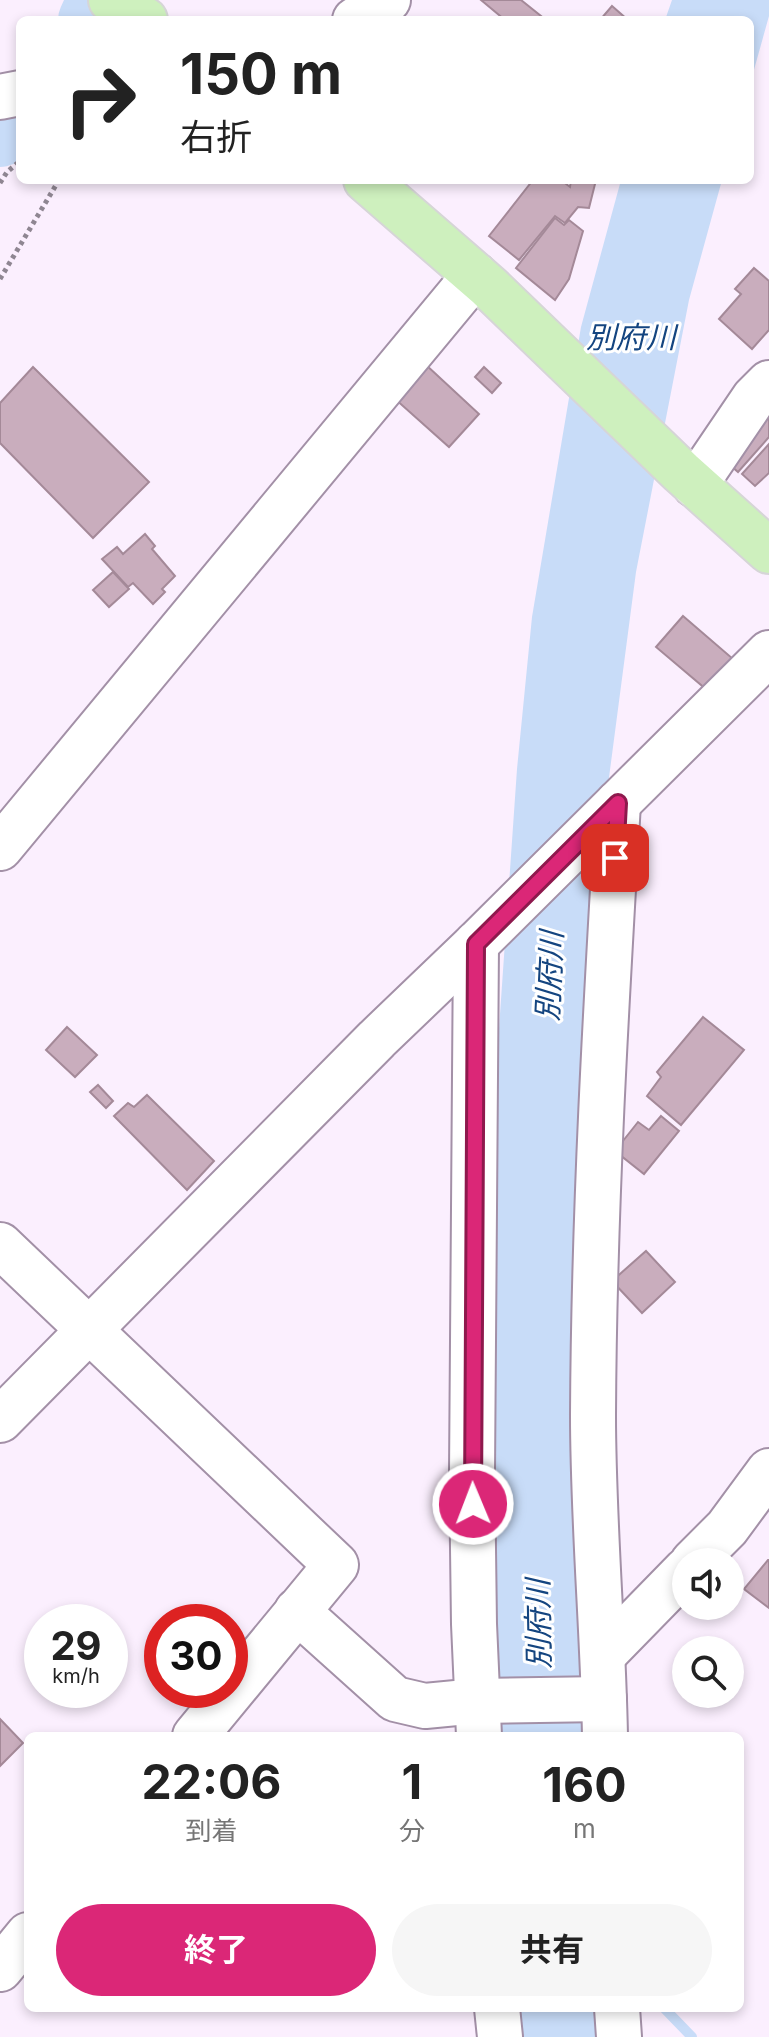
<!DOCTYPE html>
<html lang="ja">
<meta charset="utf-8">
<style>
:root{--surface:#fff;--page:#f6f6f6;--text:#222;--muted:#767676;--accent:#db2777}
body{margin:0;font-family:Inter,"Noto Sans JP",sans-serif;background:var(--page);color:var(--text);height:100vh;display:flex;flex-direction:column;font-size:30px;white-space:nowrap}
*{box-sizing:border-box;margin:0}
p{font-size:26px;color:var(--muted)}
.icon{flex:none;width:44px;height:44px;fill:none;stroke:currentColor;stroke-width:2;stroke-linecap:round;stroke-linejoin:round}
.map{position:relative;flex:1;overflow:hidden}
.details{position:absolute;left:24px;top:1732px;width:720px;height:280px;display:flex;flex-direction:column;background:var(--surface);border-radius:12px;box-shadow:0 4px 12px #0003}
.details>*{flex:none}
.guide{position:absolute;left:16px;top:16px;width:738px;height:168px;border-radius:12px;box-shadow:0 4px 12px #0003;background:#fff;color:var(--text);overflow:hidden}
.buttons{position:absolute;left:672px;top:1548px;display:grid;gap:16px}
.buttons a{display:grid;place-items:center;width:72px;height:72px;border-radius:50%;background:var(--surface);box-shadow:0 4px 12px #0003;font-size:40px}
.speed{position:absolute;left:24px;top:1604px;display:flex;gap:16px;font-size:40px;font-weight:700;text-align:center}
.speed>*{display:grid;place-content:center;width:104px;height:104px;border-radius:50%;background:var(--surface);box-shadow:0 4px 12px #0003;line-height:1}
.speed small{font-size:20px;font-weight:400}
.speed .limit{border:12px solid #d22;background:#fff;color:#111}
.pin{position:absolute;display:grid;place-items:center;width:68px;height:68px;color:#fff;margin:-34px;border-radius:16px;box-shadow:0 4px 12px #0006}
.me{position:absolute;width:88px;margin:-44px;rotate:359deg;stroke-linejoin:round;filter:drop-shadow(0 0 6px #0008)}
.turn{display:flex;align-items:center;gap:28px;height:168px;padding:0 32px;font-size:36px}
.turn .icon{width:104px;height:104px;stroke-width:2.5}
.turn b{display:block;font-size:56px;line-height:68px}
.eta{display:flex;justify-content:space-evenly;align-items:center;height:136px;text-align:center}
.eta b{font-size:48px;font-weight:700;line-height:56px}
.primary-button{display:flex;gap:16px;margin-top:auto;padding:16px 32px}
.primary-button a{flex:1;height:92px;border-radius:48px;background:var(--accent);color:#fff;font-size:32px;font-weight:700;line-height:92px;text-align:center}
.primary-button a+a{background:var(--page);color:var(--text)}
.map>svg:first-child{display:block}
.water{fill:#c8dcf8}
.lines{fill:none;stroke-linecap:round;stroke-linejoin:round}
.stream{stroke:#c8dcf8;stroke-width:10}
.river{stroke:#c8dcf8;stroke-width:62}
.building{fill:#c9adbd;stroke:#a48998;stroke-width:2}
.minor-casing{stroke:#a390a7;stroke-width:48}
.major-casing{stroke:#d6d5d7;stroke-width:48}
.path{stroke:#8f8692;stroke-width:5;stroke-dasharray:4 4;stroke-linecap:butt}
.minor{stroke:#fff;stroke-width:44}
.major{stroke:#cef0be;stroke-width:44}
.route-casing{stroke:#8e194d;stroke-width:20}
.route{stroke:#db2777;stroke-width:14}
.labels{text-anchor:middle;dominant-baseline:central;stroke-width:6;stroke-linejoin:round;paint-order:stroke}
.water-label{font-size:30px;font-style:italic;fill:#144580;stroke:#fff}
</style>
<div class="map">
<svg width="769" height="2037" viewBox="0 0 769 2037">
<rect width="100%" height="100%" fill="#fbeffe"/>
<g class="water">
<polygon points="672,0 769,0 769,16 750,84 750,20 665,20"/>
<polygon points="621,180 722,180 689,300 636,572 600,846 591,1736 490,1736 495,1086 517,769 532,617 581,327"/>
<polygon points="508,2008 604,2008 606,2037 511,2037"/>
</g>
<g class="lines">
<polyline class="stream" points="664,2008 692,2037"/>
<g class="river">
<polyline points="89,20 98,0"/>
<polyline points="0,136 20,122"/>
</g>
</g>
<g class="building">
<polygon points="481,0 521,0 546,20 505,20"/>
<polygon points="612,6 628,20 600,20"/>
<polygon points="533,180 561,180 570,187 571,180 596,180 589,208 578,207 565,223 555,216 519,260 489,236"/>
<polygon points="555,218 564,225 569,220 583,231 569,279 555,300 516,268"/>
<polygon points="754,268 769,281 769,330 752,349 719,319 741,294 735,289"/>
<polygon points="425,364 479,414 449,447 394,398"/>
<polygon points="33,367 149,482 93,538 0,443 0,403"/>
<polygon points="484,367 501,383 492,393 475,377"/>
<polygon points="769,415 769,437 738,472 722,458"/>
<polygon points="769,444 769,473 755,486 742,474"/>
<polygon points="145,534 155,546 152,549 175,576 162,589 165,592 153,604 133,583 128,587 102,559 117,547 123,554"/>
<polygon points="113,572 129,589 109,607 93,590"/>
<polygon points="683,616 733,659 707,690 656,647"/>
<polygon points="703,1017 744,1050 681,1125 647,1096 661,1077 657,1072"/>
<polygon points="67,1027 97,1055 75,1077 46,1050"/>
<polygon points="98,1085 113,1101 106,1108 90,1092"/>
<polygon points="147,1095 214,1161 187,1190 114,1116 128,1103 134,1107"/>
<polygon points="661,1116 679,1131 644,1174 615,1151 638,1122 649,1130"/>
<polygon points="646,1251 675,1282 642,1313 612,1281"/>
<polygon points="768,1560 769,1560 769,1608 744,1589"/>
<polygon points="0,1719 23,1743 0,1766"/>
</g>
<g class="lines">
<defs>
<g id="minor">
<polyline points="355,20 388,0"/>
<polyline points="0,97 20,93"/>
<polyline points="695,485 754,398 769,383"/>
<polyline points="0,848 475,275"/>
<polyline points="476,944 472,1473 474,1624 479,1736"/>
<polyline points="0,1245 336,1565 195,1736"/>
<polyline points="0,1420 377,1039 476,944 769,653"/>
<polyline points="693,1562 727,1528 769,1471"/>
<polyline points="297,1611 395,1699 425,1706 477,1701 604,1699"/>
<polyline points="603,1655 686,1570"/>
<path d="M605,1736C603,1629 593,1522 593,1415C594,1210 606,1007 618,803"/>
<polyline points="0,1969 28,1935"/>
<polyline points="497,2008 500,2037"/>
<polyline points="617,2008 619,2037"/>
</g>
<g id="major">
<polyline points="111,0 145,20"/>
<polyline points="366,180 488,286 681,472 769,551"/>
</g>
</defs>
<use href="#minor" class="minor-casing"/>
<use href="#major" class="major-casing"/>
<g class="path">
<polyline points="0,183 7,172 20,161"/>
<polyline points="0,279 59,180"/>
</g>
<use href="#minor" class="minor"/>
<use href="#major" class="major"/>
</g>
<g class="lines">
<defs>
<polyline id="route" points="473,1504 476,944 618,803 615,858"/>
</defs>
<use href="#route" class="route-casing"/>
<use href="#route" class="route"/>
</g>
<g class="labels">
<g class="water-label">
<text x="631" y="337">別府川</text>
<text transform="translate(549 976) rotate(-87)">別府川</text>
<text transform="translate(538 1624) rotate(-91)">別府川</text>
</g>
</g>
</svg>
<div class="buttons">
<a><svg class="icon" aria-label="sound" viewBox="0 0 24 24"><path d="M4 9h4l5-4v14l-5-4H4zM17 9q2 3 0 6"/></svg></a>
<a><svg class="icon" aria-label="search" viewBox="0 0 24 24"><circle cx="10" cy="10" r="6"/><path d="M15 15l6 6"/></svg></a>
</div>
<div class="speed"><div>29<small>km/h</small></div><div class="limit">30</div></div>
<div class="pin" style="left:615px;top:858px;background:#d93025"><svg class="icon" aria-label="arrive" viewBox="0 0 24 24"><path d="M6 21V4h12l-3 4 3 4H6"/></svg></div>
<svg class="me" style="left:473px;top:1504px" viewBox="-20 -20 40 40"><circle r="17" fill="#db2777" stroke="#fff" stroke-width="3"/><path d="M0-11L8 9 0 5-8 9z" fill="#fff"/></svg>
<div class="guide">
<div class="turn"><svg class="icon" aria-label="right" viewBox="0 0 24 24"><path d="M7 20v-9h11M14 6l5 5-5 5"/></svg><div><b>150 m</b>右折</div></div>
</div>
<section class="details">
<div class="eta">
<div><b>22:06</b><p>到着</p></div>
<div><b>1</b><p>分</p></div>
<div><b>160</b><p>m</p></div>
</div>
<div class="primary-button"><a>終了</a><a>共有</a></div>
</section>
</div>
